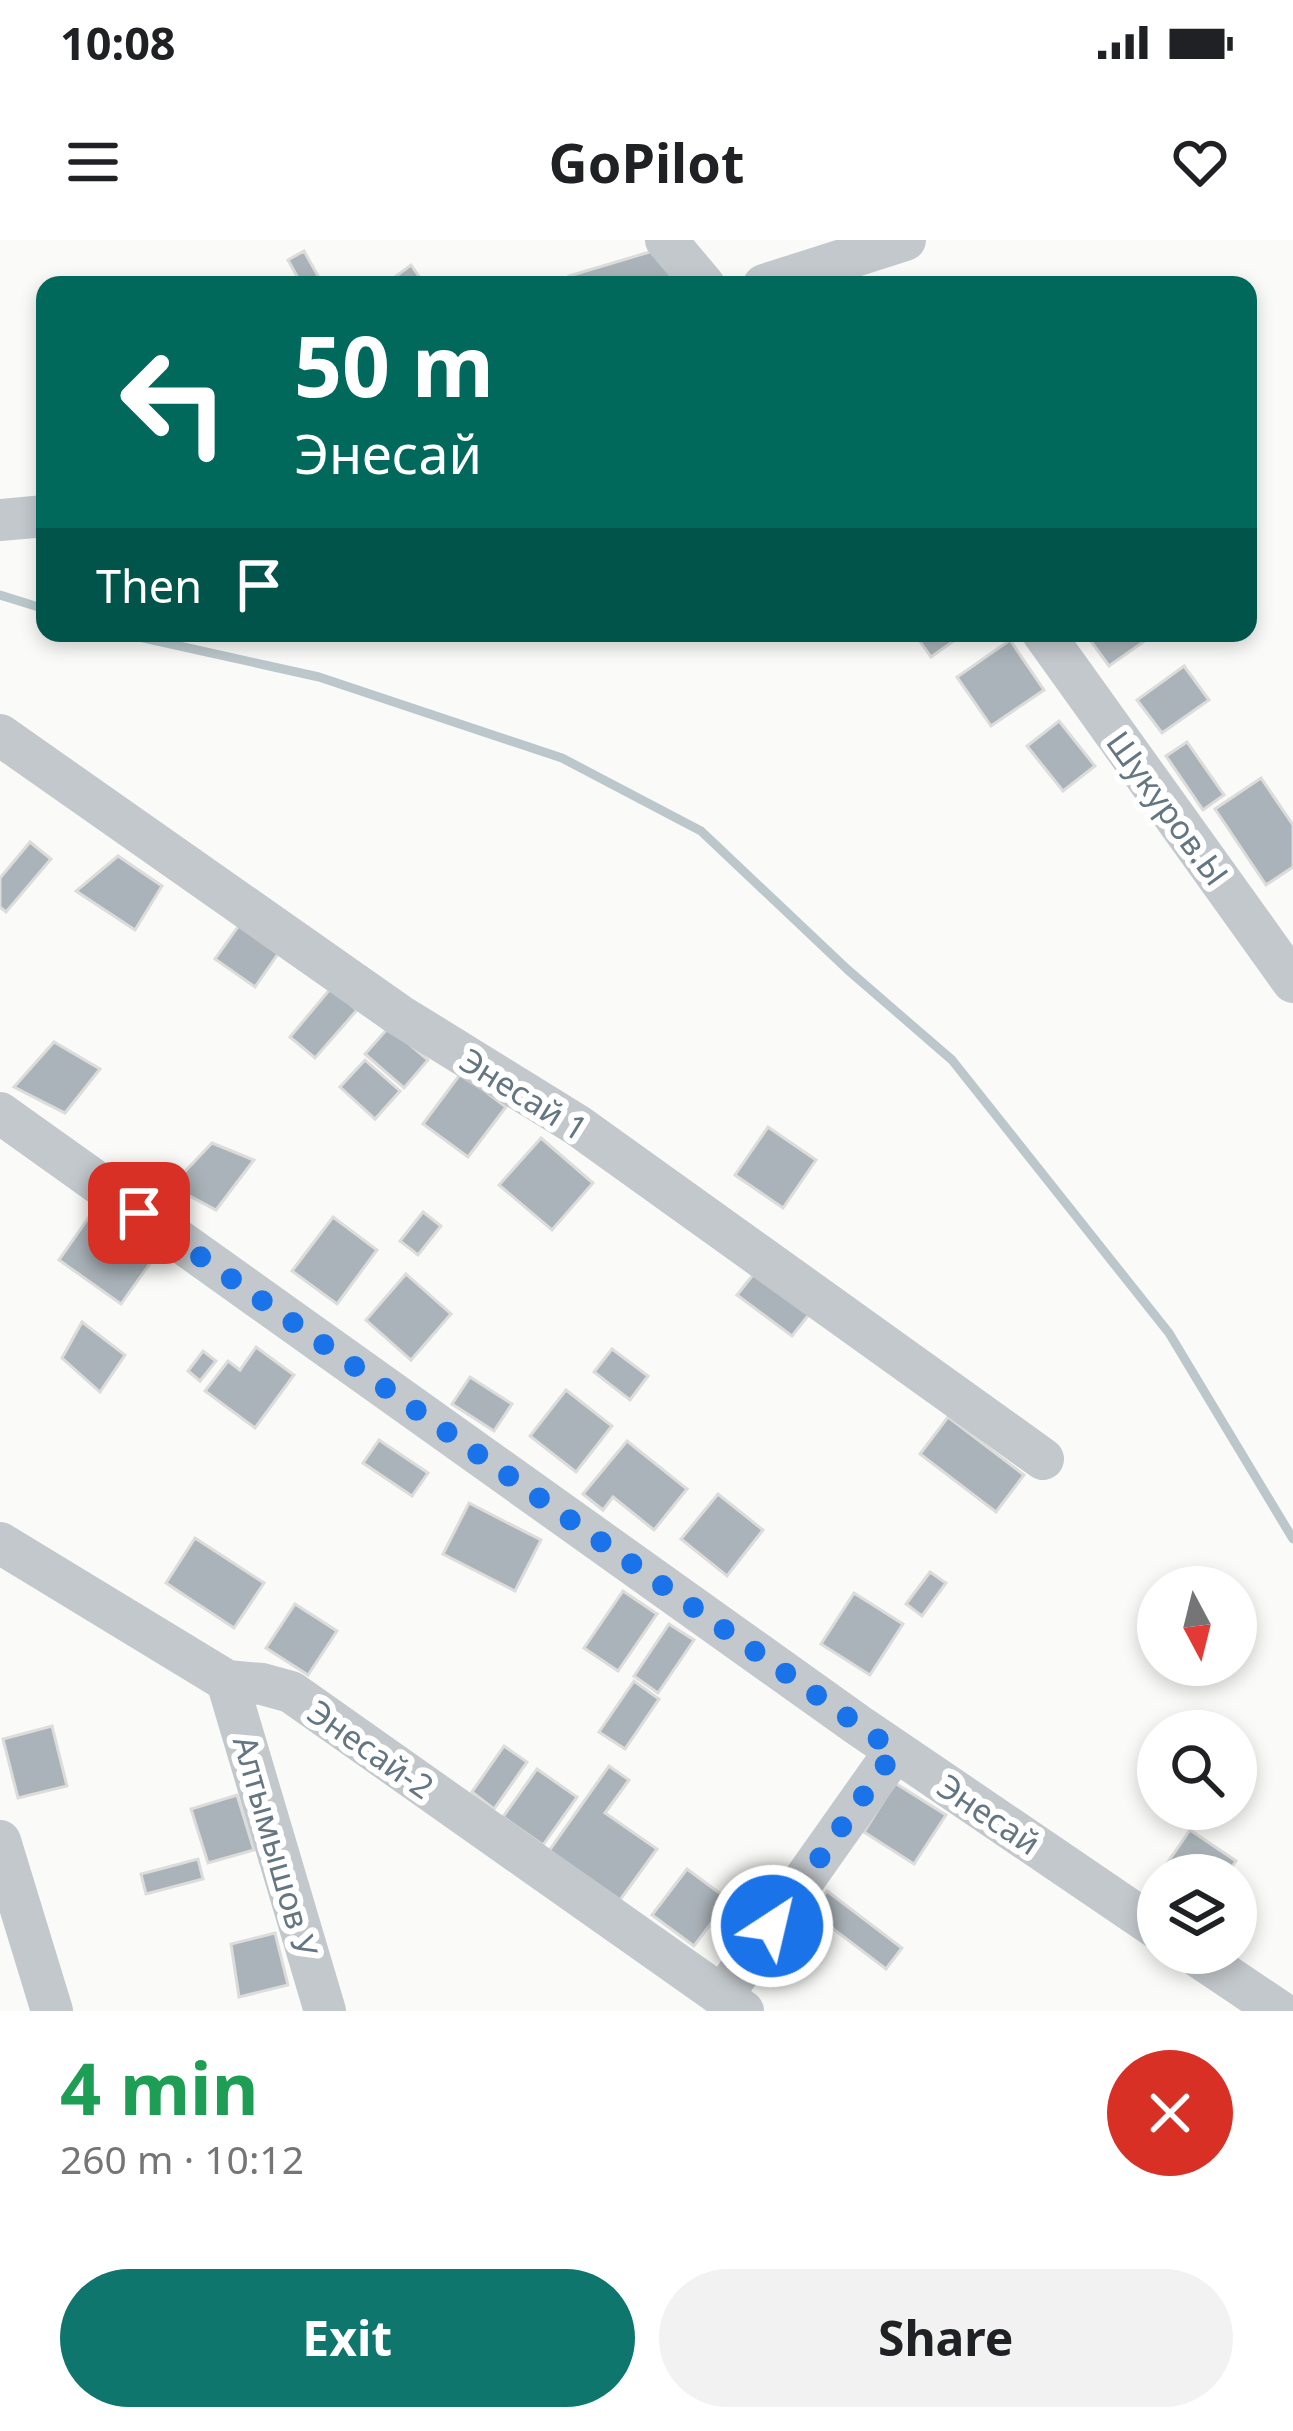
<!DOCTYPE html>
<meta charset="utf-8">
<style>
:root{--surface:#fff;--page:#f2f2f2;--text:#202124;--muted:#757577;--accent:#0f766e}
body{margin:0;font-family:"Noto Sans",sans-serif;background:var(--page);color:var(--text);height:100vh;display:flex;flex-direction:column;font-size:45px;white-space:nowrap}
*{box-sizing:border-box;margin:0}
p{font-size:39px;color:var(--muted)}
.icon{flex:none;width:66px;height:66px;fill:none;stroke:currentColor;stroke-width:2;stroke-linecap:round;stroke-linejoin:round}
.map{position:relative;height:1771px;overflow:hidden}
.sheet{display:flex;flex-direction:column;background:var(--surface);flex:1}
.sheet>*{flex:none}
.top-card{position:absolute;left:36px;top:36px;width:1221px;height:366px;border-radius:24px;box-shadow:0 6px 18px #0003;background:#00695c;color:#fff;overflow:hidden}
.needle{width:78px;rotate:173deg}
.controls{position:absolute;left:1137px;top:1326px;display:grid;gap:24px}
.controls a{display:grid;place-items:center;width:120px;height:120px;border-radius:50%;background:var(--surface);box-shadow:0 6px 18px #0003;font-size:60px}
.pin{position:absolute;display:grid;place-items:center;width:102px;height:102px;color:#fff;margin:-51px;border-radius:24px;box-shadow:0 6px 18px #0006}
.me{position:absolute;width:132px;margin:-66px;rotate:35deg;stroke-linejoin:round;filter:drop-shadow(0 0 9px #0008)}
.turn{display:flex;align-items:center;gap:42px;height:252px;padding:0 60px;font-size:54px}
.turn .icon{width:156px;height:156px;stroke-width:2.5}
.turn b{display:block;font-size:84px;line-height:102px}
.then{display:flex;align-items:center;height:114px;padding:0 60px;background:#0003;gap:24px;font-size:45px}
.round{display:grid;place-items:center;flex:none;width:126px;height:126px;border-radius:63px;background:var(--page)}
.overview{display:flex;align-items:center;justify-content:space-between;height:204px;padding:0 60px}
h1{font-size:72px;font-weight:700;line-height:90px;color:#1e9e55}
.action{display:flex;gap:24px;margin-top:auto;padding:24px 60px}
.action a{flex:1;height:138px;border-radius:72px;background:var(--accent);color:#fff;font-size:48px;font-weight:700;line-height:138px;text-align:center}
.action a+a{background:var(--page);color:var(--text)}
.status{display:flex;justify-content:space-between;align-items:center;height:84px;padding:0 60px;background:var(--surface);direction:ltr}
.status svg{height:33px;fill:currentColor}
header{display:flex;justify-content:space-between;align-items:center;height:156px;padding:0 60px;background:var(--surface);font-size:54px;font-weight:700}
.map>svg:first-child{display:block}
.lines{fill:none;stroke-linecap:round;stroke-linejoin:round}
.stream{stroke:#bbc7cb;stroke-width:9}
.building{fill:#aab3b9;stroke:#dcdcda;stroke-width:3}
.minor{stroke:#c3c8cc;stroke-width:42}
.route{stroke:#1a73e8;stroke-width:21;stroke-dasharray:0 37.8}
.labels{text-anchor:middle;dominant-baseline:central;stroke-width:12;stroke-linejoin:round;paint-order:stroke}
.street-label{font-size:33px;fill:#657683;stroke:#fff}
</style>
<div class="status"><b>10:08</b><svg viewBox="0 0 49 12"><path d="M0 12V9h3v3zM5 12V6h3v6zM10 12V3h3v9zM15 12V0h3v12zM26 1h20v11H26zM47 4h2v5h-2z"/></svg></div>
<header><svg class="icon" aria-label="menu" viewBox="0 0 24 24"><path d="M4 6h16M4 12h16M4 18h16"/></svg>GoPilot<svg class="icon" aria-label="heart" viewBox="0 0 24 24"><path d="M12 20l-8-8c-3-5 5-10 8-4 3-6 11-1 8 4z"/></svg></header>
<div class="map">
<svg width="1293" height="1771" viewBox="0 0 1293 1771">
<rect width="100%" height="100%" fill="#fafaf8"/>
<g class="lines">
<g class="stream">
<polyline points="0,355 45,369"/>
<polyline points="121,393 319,437 562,518 701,591 848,730 952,820 1169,1093 1293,1299"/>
</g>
</g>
<g class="building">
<polygon points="663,8 672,37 647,45 572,45 569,36"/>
<polygon points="304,11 323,45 302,45 288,20"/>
<polygon points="411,25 425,45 384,45"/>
<polygon points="914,393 965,393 931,417"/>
<polygon points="1085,393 1156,393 1109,426"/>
<polygon points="1010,400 1044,450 991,486 957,437"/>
<polygon points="1184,426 1209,460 1162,493 1137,460"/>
<polygon points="1059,481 1095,526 1063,551 1027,506"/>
<polygon points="1187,502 1224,555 1203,570 1166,516"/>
<polygon points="1261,538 1293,585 1293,627 1266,645 1215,569"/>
<polygon points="30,602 51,619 6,672 0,667 0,638"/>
<polygon points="118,616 162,646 135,690 76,651"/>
<polygon points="240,684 280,711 255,747 215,719"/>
<polygon points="331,748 357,770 315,818 290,797"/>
<polygon points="389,787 428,820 404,848 365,814"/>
<polygon points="54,802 100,829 65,873 14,847"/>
<polygon points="365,820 400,851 375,879 340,847"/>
<polygon points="461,833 506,867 468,917 423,884"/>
<polygon points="768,887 816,920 783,968 735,935"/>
<polygon points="541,898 593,943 552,990 499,945"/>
<polygon points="212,903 254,920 216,970 171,946"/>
<polygon points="423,972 441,986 418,1015 400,1001"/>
<polygon points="89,977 151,1022 121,1064 59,1020"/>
<polygon points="333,977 377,1010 337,1064 292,1031"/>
<polygon points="756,1031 811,1072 792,1096 737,1055"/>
<polygon points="406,1034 451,1074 411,1120 366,1080"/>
<polygon points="82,1082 125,1115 100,1152 62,1118"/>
<polygon points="256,1107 294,1135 255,1188 205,1151 228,1121 240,1130"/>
<polygon points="612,1109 648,1136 630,1160 594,1132"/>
<polygon points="203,1111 216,1121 200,1141 188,1131"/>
<polygon points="470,1137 512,1164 494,1191 452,1164"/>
<polygon points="566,1150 612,1186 576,1232 530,1196"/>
<polygon points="948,1177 1024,1235 996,1272 920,1214"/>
<polygon points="379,1200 428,1233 412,1256 363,1223"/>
<polygon points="627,1201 687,1249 654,1290 613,1257 603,1270 583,1254"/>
<polygon points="718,1254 763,1290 727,1336 681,1299"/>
<polygon points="469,1263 541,1300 515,1351 443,1314"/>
<polygon points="195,1298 264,1343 234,1388 166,1343"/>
<polygon points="930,1332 946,1343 922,1376 906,1364"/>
<polygon points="623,1351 657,1374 618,1431 584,1408"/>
<polygon points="854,1353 903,1384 870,1435 821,1404"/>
<polygon points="295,1364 337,1391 308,1435 266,1408"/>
<polygon points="669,1384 694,1400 658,1453 634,1436"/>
<polygon points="634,1441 659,1459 625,1509 599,1492"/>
<polygon points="52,1486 67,1546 18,1558 3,1499"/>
<polygon points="504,1506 527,1522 494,1569 472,1552"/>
<polygon points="609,1526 629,1540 605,1573 657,1609 620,1660 549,1611"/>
<polygon points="537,1529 577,1557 543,1605 503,1577"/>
<polygon points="895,1543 946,1575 914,1624 864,1592"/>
<polygon points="237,1555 254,1610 208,1623 191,1569"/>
<polygon points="1190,1590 1236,1621 1226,1635 1159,1635"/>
<polygon points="198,1619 203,1639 146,1654 141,1634"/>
<polygon points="687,1629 729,1660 694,1706 652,1675"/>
<polygon points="827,1651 902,1708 886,1729 811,1672"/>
<polygon points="275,1693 288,1745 239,1757 231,1704"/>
</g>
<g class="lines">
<g class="minor">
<polyline points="666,0 704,45"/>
<polyline points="764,45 905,0"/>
<polyline points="0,280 45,276"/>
<polyline points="1043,393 1293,742"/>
<polyline points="0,495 399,775 577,885 1043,1219"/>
<polyline points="0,873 858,1485 1158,1689"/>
<polyline points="0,1303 227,1441 262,1444 291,1452 722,1756"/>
<polyline points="227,1441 325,1771"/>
<polyline points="0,1601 52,1771"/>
<polyline points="1193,1713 1279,1771"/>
<polyline points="743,1771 722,1756 895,1511"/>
</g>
</g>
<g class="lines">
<polyline class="route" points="139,973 895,1511 772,1686"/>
</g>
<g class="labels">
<g class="street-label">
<text transform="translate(1168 568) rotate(54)">Шукуров.Ы</text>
<text transform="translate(524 854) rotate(32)">Энесай 1</text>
<text transform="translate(371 1509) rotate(35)">Энесай-2</text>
<text transform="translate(989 1574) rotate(34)">Энесай</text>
<text transform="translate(276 1606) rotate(74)">Алтымышов У</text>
</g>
</g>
</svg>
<div class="controls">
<a><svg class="needle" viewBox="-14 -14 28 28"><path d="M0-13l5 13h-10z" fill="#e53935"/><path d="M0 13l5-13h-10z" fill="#757577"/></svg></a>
<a><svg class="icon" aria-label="search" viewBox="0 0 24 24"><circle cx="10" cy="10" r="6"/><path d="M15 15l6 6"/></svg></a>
<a><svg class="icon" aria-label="layers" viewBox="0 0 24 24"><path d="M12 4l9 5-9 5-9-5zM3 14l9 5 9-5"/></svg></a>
</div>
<div class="pin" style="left:139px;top:973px;background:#d93025"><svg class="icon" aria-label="arrive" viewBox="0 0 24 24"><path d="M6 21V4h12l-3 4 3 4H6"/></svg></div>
<svg class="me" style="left:772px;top:1686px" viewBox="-20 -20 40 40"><circle r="17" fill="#1a73e8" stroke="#fff" stroke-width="3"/><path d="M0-11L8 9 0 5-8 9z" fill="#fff"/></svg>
<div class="top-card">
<div class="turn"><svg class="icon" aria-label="left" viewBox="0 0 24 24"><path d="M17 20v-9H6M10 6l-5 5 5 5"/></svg><div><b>50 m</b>Энесай</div></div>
<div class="then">Then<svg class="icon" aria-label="arrive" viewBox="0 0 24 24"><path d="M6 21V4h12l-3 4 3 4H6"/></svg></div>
</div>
</div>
<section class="sheet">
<div class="overview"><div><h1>4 min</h1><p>260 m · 10:12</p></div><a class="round" style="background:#d93025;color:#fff"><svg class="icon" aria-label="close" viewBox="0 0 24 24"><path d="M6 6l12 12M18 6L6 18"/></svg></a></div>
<div class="action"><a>Exit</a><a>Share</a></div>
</section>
